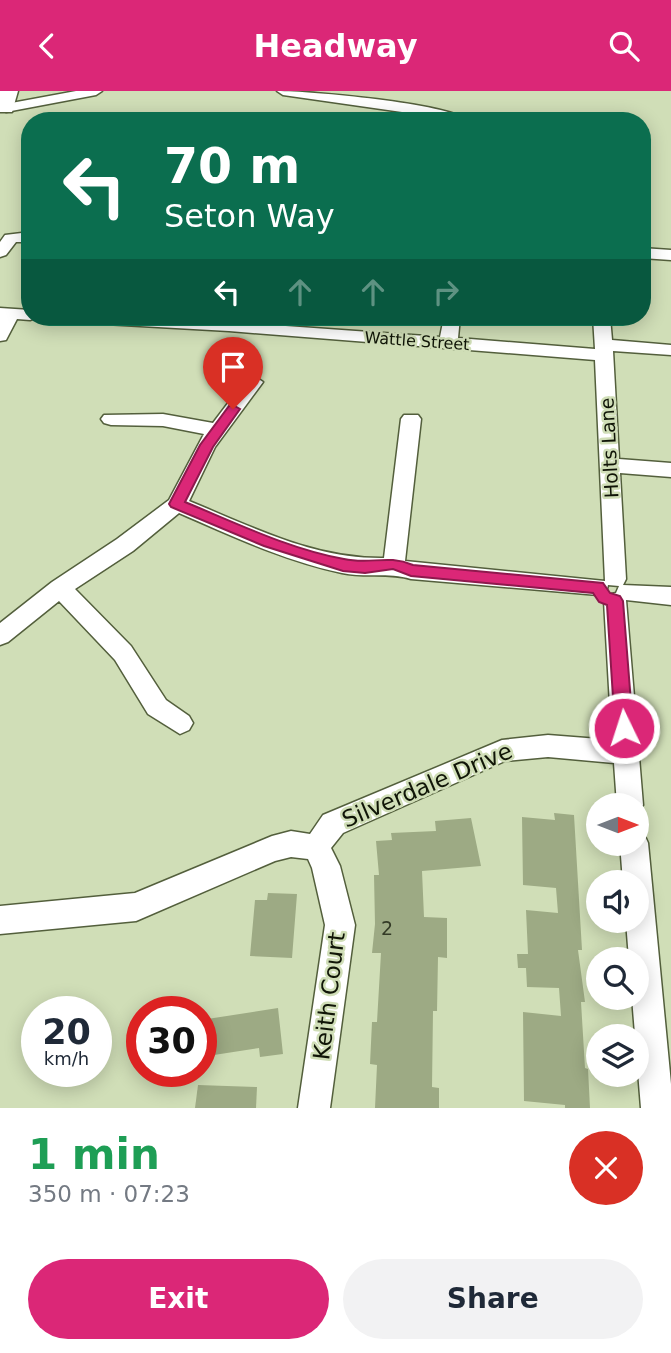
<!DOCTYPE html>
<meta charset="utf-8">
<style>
:root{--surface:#fff;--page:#f2f2f3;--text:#1f2937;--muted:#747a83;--accent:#db2777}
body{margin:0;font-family:"DejaVu Sans",sans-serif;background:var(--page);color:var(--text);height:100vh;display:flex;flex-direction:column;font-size:26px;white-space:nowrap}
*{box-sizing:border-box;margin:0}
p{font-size:23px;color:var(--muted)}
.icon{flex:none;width:38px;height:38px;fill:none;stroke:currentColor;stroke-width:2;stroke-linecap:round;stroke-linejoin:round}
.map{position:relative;height:1017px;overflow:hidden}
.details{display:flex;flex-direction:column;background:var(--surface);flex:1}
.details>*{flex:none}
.guide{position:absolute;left:21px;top:21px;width:630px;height:214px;border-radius:28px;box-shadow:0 4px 18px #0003;background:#0b6e4f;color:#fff;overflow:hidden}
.needle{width:46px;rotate:90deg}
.fabs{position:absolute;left:586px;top:702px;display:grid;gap:14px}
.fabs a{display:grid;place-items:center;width:63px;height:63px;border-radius:50%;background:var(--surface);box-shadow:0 4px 18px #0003;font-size:35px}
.speed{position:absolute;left:21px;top:905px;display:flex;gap:14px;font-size:35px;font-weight:700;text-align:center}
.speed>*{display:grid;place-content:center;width:91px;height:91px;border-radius:50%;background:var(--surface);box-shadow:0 4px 18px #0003;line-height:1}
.speed small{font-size:18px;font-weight:400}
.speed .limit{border:10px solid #d22;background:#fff;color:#111}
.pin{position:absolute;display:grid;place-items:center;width:60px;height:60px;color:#fff;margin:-72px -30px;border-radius:50% 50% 50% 0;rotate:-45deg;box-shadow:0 0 7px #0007}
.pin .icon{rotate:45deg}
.me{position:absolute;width:77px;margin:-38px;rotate:356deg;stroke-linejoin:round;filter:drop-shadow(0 0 5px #0008)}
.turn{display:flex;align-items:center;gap:24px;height:147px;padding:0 28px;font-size:32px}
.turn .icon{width:91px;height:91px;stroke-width:2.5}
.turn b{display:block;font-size:49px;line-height:60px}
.lanes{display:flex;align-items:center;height:66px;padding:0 28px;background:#0003;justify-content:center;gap:35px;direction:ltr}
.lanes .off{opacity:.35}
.round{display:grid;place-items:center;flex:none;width:74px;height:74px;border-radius:37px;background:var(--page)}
.overview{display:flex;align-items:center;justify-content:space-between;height:119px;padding:0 28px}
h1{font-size:42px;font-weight:600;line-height:52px;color:#1e9e55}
.button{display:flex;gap:14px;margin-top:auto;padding:14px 28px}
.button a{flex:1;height:80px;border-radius:42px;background:var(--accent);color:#fff;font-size:28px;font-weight:600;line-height:80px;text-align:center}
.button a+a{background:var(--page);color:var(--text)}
header{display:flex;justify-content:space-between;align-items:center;height:91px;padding:0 28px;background:var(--accent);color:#fff;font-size:32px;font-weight:600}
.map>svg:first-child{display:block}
.building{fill:#9daa84}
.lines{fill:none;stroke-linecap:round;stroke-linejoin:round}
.minor-casing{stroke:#535f3c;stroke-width:3}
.highway-casing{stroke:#535f3c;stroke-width:3}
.minor{fill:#fff;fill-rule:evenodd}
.highway{fill:#fff;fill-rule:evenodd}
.route{fill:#db2777;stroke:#8e194d;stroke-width:2}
.labels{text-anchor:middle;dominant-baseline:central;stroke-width:5;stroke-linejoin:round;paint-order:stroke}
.far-street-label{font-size:16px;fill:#101507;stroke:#d0deb7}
.street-label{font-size:19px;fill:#101507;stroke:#d0deb7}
.near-number-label{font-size:19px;fill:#333a26}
.near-street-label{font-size:23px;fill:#101507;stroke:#d0deb7}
</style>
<header><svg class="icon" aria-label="back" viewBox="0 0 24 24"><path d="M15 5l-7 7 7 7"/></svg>Headway<svg class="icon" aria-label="search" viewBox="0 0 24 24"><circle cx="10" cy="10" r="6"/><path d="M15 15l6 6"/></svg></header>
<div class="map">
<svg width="671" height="1017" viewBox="0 0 671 1017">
<rect width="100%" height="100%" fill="#d0deb7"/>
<g class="building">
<polygon points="554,722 574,724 582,859 578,859 585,911 581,911 585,977 588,978 590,1017 565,1017 565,1014 524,1010 523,921 561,925 559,897 527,896 526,877 518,877 517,863 528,863 526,819 558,822 556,797 523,794 522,726 555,729"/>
<polygon points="471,727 481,775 422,780 424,826 447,827 447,867 438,866 437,920 433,920 432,996 439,997 439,1017 375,1017 377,974 370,973 372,931 377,931 381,862 372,862 375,833 374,784 379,784 376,750 392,749 391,742 436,740 435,730"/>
<polygon points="268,802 297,803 292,867 250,865 255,809 267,809"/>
<polygon points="278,917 283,963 260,966 259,957 201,966 201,929"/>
<polygon points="198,994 257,996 256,1017 195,1017"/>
</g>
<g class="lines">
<defs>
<g id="minor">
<polygon points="76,0 102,0 96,4 6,21 0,18 6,13"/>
<path d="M277,0C310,0 447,12 470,30H447L430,25L283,4Z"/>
<polygon points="30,141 30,151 16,151 6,164 0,166 0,151 5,144"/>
<polygon points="642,157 671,159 671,169 642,167"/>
<polygon points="0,217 30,219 30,226 37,226 30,229 17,228 6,249 0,250"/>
<path d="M60,226H157L440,246L444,226H460L458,247L595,258L593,226H610L612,249L671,254V264L613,260L619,368L671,372V386L620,382L626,488L623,494L671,496V514L626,509L643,714L637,723V714H617L614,672L548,666L505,670L343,742L331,757L340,775L355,834L330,1017H298L325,834L312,777L308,768L291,766L275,770L136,830L0,843V815L135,802L272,745L291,740L310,743L323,724L502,649L548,644L612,649L604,510L607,504L616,502L619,495L608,494L606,502L598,504L411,488C388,481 365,487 342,482C285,470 232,445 179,422L133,460L75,498L131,555L166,609L189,625L193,632L189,639L180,643L148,623L115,569L59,510L8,551L0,554V532L52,491L117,448L169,409L204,343L163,335L111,334L104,332L101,328L104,324L163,323L213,332L247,287L254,285L263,291L215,356L189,410C253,436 313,468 384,467L401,328L404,324H418L421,328L405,470L605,490L595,269L229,240L69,231Z"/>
<polygon points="637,741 644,743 648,752 671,993 671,1017 641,1017 632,906 637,906 637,868 629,868 626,830 637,830 637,791 623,791 620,752 637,752"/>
</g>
<polygon id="highway" points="18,0 12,21 0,21 0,0"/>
</defs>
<use href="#minor" class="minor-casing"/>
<use href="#highway" class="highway-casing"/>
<use href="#minor" class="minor"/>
<use href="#highway" class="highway"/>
</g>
<path class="route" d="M233,314L240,318L213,356L185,411C236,432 289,458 344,468C371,474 387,463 413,474L603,492L610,502L620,505L623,510L633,637L630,642L624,644L618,642L615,637L607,514L599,511L593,502L411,485L393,478L365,482L343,480L264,455L171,416L169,413L200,354L229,315Z"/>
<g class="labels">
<g class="far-street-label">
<text transform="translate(417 250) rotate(4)">Wattle Street</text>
</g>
<g class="street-label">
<text transform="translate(609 357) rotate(-93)">Holts Lane</text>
</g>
<g class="near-number-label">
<text x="387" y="837">2</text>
</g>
<g class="near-street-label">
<text transform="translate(427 694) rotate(-23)">Silverdale Drive</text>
<text transform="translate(329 905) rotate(-83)">Keith Court</text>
</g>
</g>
</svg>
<div class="fabs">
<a><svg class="needle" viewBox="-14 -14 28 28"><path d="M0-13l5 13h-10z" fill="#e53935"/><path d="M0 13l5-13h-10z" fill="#747a83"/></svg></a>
<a><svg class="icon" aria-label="sound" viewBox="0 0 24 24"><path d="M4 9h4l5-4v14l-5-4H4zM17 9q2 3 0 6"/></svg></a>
<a><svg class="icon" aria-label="search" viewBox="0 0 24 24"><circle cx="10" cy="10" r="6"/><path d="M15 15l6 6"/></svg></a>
<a><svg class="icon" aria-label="layers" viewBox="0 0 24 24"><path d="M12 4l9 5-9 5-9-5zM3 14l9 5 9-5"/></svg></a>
</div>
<div class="speed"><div>20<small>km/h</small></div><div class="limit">30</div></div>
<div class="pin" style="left:233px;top:318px;background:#d93025"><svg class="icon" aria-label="arrive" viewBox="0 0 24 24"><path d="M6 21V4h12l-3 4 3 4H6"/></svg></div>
<svg class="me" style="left:624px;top:637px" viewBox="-20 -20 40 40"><circle r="17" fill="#db2777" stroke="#fff" stroke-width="3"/><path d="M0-11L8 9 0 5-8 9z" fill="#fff"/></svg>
<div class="guide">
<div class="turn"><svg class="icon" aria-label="left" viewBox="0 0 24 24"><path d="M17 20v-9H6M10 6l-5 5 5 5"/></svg><div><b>70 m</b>Seton Way</div></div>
<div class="lanes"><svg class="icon" aria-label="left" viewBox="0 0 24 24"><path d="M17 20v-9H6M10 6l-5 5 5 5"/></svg><svg class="icon off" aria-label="ahead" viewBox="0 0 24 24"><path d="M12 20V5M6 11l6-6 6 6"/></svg><svg class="icon off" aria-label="ahead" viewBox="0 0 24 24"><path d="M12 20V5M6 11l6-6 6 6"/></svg><svg class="icon off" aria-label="right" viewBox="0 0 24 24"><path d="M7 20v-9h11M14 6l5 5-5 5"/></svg></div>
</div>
</div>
<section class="details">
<div class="overview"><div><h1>1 min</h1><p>350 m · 07:23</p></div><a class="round" style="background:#d93025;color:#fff"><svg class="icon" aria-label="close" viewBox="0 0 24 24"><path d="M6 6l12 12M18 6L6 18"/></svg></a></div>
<div class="button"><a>Exit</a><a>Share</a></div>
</section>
